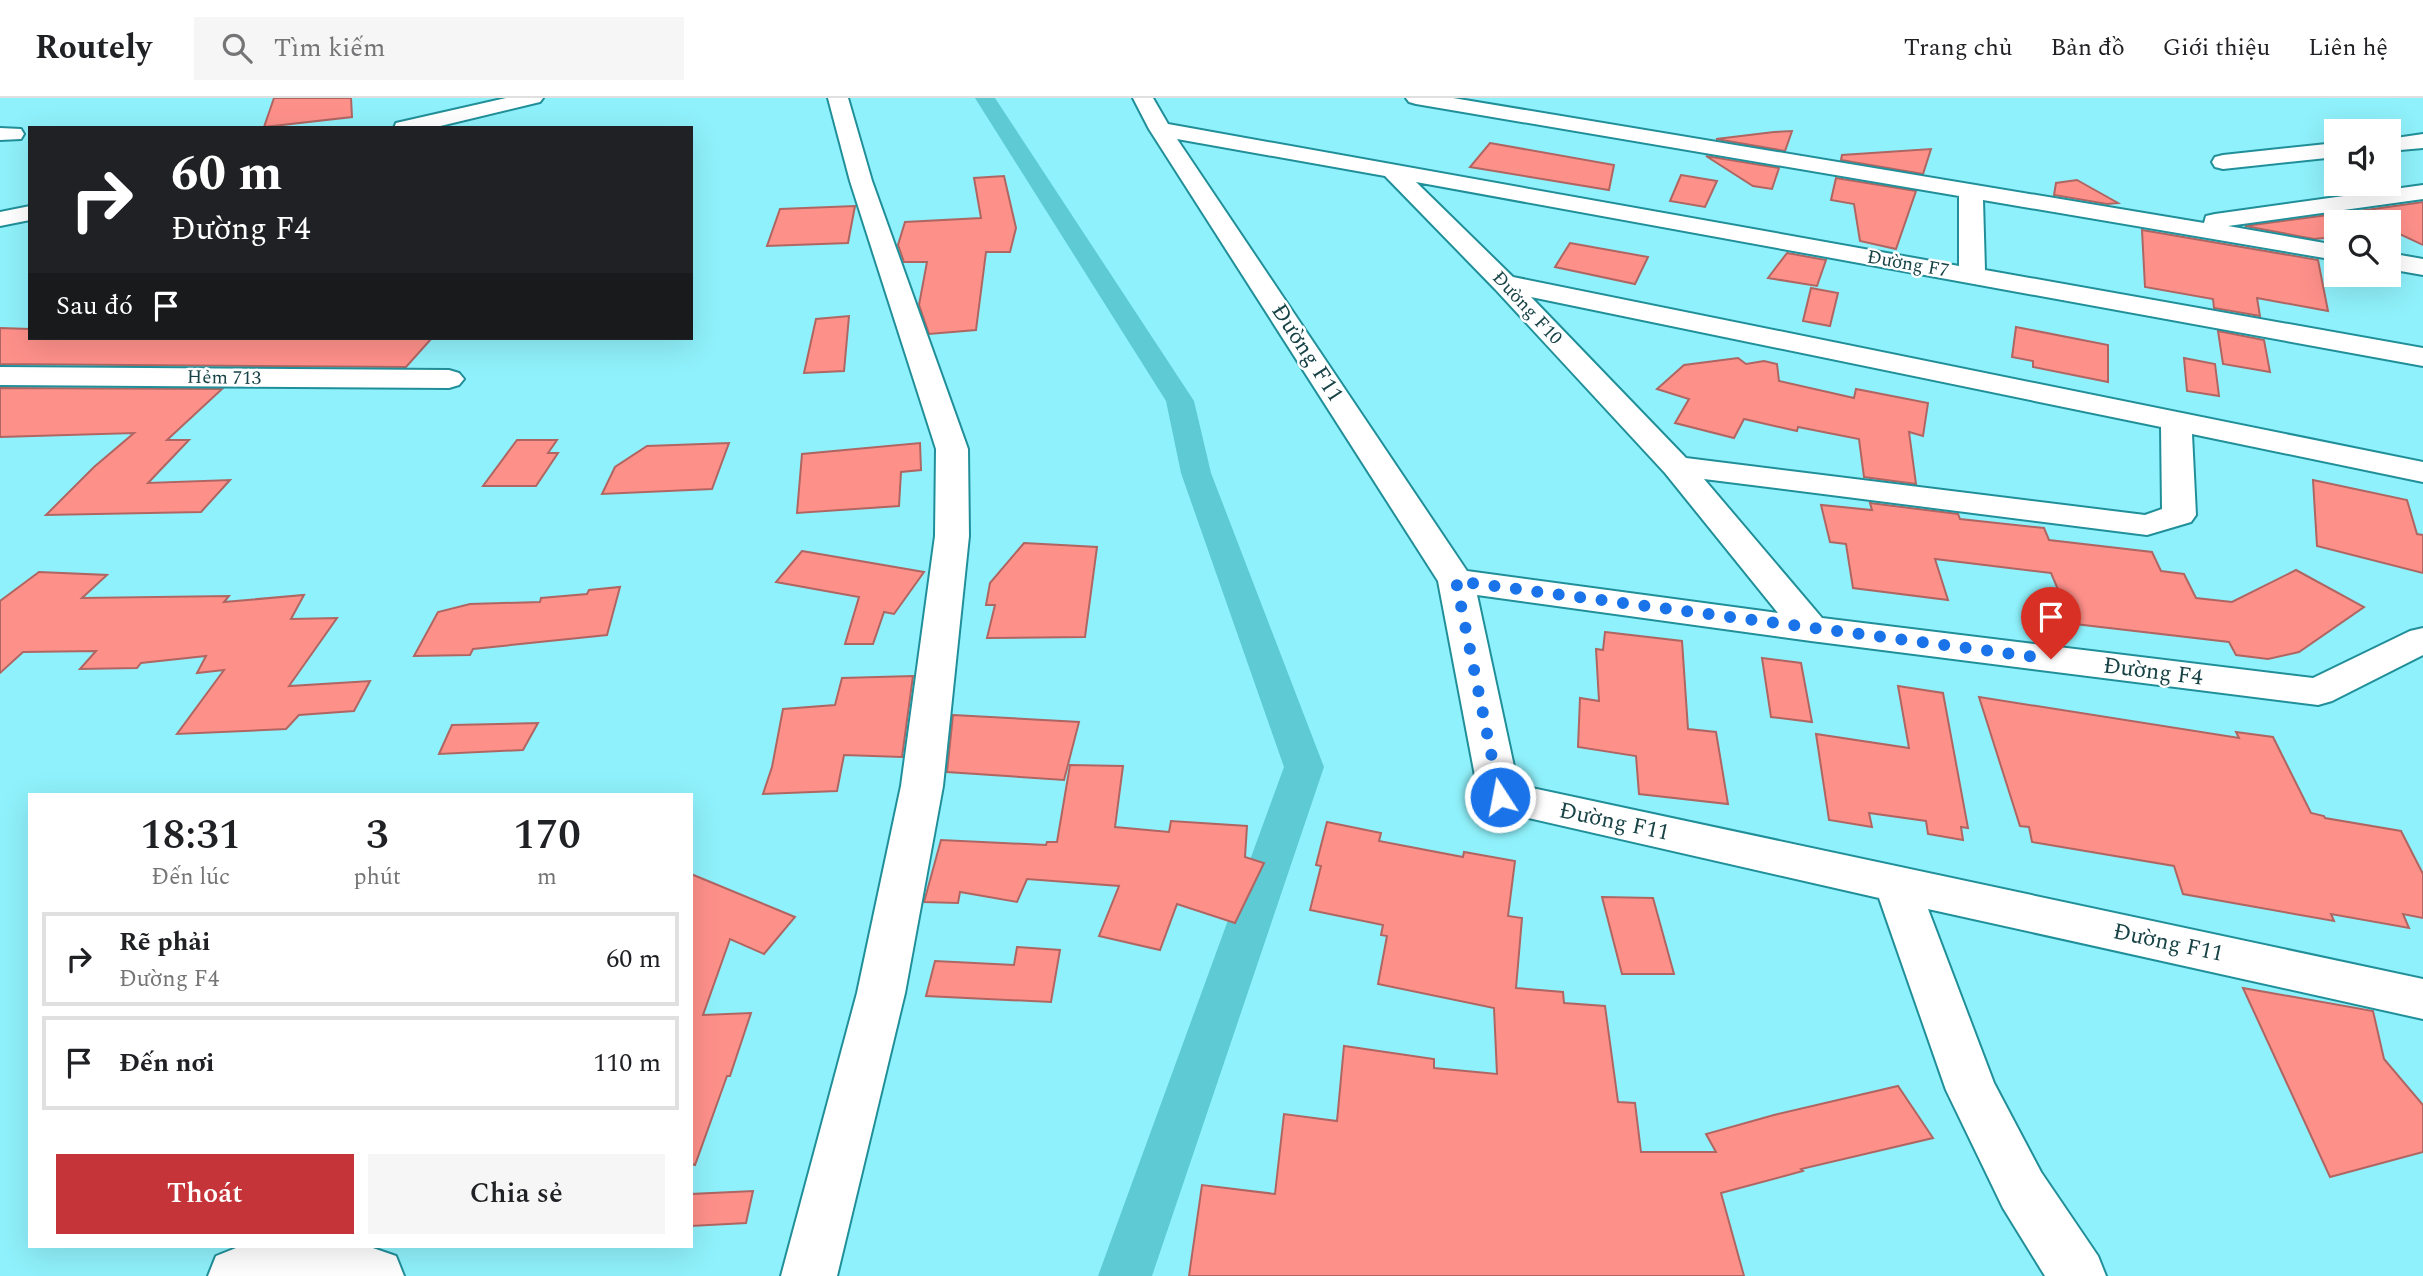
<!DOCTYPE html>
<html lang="vi">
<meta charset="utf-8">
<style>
:root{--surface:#fff;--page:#f6f6f6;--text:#202124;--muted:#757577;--line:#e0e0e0;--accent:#c43439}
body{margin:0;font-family:Spectral,serif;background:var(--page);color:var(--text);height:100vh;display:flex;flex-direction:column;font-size:26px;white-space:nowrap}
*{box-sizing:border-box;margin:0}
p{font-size:23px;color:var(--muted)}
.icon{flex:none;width:38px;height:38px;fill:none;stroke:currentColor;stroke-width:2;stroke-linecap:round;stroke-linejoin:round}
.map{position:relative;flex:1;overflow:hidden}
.panel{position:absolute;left:28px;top:695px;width:665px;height:455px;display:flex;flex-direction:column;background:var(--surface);border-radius:0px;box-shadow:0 7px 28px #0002}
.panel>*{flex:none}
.guide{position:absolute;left:28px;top:28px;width:665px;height:214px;border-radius:0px;box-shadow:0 7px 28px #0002;background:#202124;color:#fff;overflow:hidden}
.buttons{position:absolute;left:2324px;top:21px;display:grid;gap:14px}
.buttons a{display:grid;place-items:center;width:77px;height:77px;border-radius:0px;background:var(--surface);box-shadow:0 7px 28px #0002;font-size:35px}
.pin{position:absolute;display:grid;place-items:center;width:60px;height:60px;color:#fff;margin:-72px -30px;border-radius:50% 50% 50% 0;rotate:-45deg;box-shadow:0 0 7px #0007}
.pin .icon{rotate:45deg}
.me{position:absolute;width:77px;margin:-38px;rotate:349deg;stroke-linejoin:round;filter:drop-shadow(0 0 5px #0008)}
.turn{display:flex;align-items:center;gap:24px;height:147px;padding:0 28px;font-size:32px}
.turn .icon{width:91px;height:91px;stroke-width:2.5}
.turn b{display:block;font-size:49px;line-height:60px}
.then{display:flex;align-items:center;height:66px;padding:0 28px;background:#0003;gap:14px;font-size:26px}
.eta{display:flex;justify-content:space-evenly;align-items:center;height:119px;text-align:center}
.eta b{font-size:42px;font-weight:600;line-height:49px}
.action{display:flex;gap:14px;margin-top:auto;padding:14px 28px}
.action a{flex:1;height:80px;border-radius:0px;background:var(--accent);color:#fff;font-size:28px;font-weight:600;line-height:80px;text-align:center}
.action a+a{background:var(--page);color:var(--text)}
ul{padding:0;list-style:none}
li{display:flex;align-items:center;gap:21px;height:94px;margin:0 14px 10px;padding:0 14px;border:4px solid var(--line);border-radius:0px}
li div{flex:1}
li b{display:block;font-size:26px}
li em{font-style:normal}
header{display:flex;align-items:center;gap:42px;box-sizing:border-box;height:98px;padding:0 35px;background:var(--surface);border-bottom:2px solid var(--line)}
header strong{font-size:33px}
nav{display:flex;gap:38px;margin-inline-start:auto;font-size:24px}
.search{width:490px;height:63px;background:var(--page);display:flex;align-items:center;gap:18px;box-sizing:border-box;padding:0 24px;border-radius:0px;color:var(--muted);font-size:26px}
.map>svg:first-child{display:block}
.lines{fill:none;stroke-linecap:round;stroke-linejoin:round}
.canal{fill:#5dcad4;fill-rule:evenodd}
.building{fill:#fe908a;stroke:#af6662;stroke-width:2}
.street-casing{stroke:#218f99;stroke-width:4}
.street{fill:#fff;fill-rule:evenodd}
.route{stroke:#1a73e8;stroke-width:12;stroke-dasharray:0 21.6}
.labels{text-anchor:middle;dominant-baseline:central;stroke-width:5;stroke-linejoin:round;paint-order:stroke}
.far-street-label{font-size:19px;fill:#174246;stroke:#fff}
.street-label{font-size:23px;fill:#174246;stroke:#fff}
</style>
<header>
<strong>Routely</strong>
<div class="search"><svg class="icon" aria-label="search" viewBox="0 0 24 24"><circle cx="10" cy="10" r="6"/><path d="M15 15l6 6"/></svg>Tìm kiếm</div>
<nav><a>Trang chủ</a><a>Bản đồ</a><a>Giới thiệu</a><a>Liên hệ</a></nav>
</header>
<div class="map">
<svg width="2423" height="1178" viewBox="0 0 2423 1178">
<rect width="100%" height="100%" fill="#8ff1fb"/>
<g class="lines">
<polygon class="canal" points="975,0 995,0 1194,303 1211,375 1324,669 1152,1178 1098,1178 1284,669 1181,375 1166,303"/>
</g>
<g class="building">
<polygon points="274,0 351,0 352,19 264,29"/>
<polygon points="1792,33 1785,53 1716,41 1774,34"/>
<polygon points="1490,45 1614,67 1609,92 1470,69"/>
<polygon points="1931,51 1923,76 1841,62 1842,57"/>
<polygon points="1706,58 1779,70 1772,91 1753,88"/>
<polygon points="1681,77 1717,83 1705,109 1670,103"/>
<polygon points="1004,78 1016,130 1010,154 986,154 976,232 929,236 919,207 927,164 904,164 898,147 905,124 981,120 974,80"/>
<polygon points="1836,80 1916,93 1896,151 1860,143 1854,106 1831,102"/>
<polygon points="2077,82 2118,105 2107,106 2054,97 2056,85"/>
<polygon points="2423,104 2423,147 2389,131 2389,124 2375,124 2352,114"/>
<polygon points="855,108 848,145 767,148 780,111"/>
<polygon points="2336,116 2336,139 2314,141 2245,128"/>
<polygon points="2142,132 2318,162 2328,213 2257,200 2260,218 2214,210 2213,201 2145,189"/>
<polygon points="1570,145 1648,159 1635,186 1555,169"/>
<polygon points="1787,155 1826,162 1817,188 1768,180"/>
<polygon points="1811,190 1838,195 1830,228 1803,223"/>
<polygon points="849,218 844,273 804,275 816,221"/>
<polygon points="2016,229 2108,247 2108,284 2033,269 2033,263 2012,259"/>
<polygon points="0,230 30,231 30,240 432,240 406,269 0,266"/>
<polygon points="2218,233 2264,242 2270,274 2223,266"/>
<polygon points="1738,260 1746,266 1764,263 1777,266 1779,283 1854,300 1856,291 1928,305 1923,338 1909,334 1916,386 1864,379 1859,341 1798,329 1797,333 1744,321 1734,340 1675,325 1689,301 1657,291 1684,267"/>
<polygon points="2184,260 2215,266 2219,298 2187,293"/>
<polygon points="0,290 222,291 167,342 189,342 148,385 230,382 201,414 46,417 94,369 134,335 0,339"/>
<polygon points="517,342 557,342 548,355 558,355 536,388 483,388"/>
<polygon points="729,345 712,391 602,396 615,369 647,348"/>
<polygon points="920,345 921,372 901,374 899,408 797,415 802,356"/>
<polygon points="2313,382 2407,402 2417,436 2423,437 2423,475 2317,448"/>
<polygon points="1870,405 1958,416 1960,421 2044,430 2049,442 2152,454 2161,473 2184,476 2196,500 2232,504 2296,472 2364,509 2299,554 2268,561 2236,557 2229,544 2075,526 2071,522 2051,475 1935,461 1948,502 1853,490 1846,446 1830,444 1821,407 1872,412"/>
<polygon points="1024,445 1097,449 1085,539 987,540 995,507 986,507 990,485"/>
<polygon points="802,453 924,474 894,516 884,514 873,546 845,546 859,499 776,484"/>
<polygon points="39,474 107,477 82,500 229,498 224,504 304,497 291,521 337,520 289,588 370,583 354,613 299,617 286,631 177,636 224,572 197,575 206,558 141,565 137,570 80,571 96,553 23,554 0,575 0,503"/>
<polygon points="620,489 607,537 473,551 470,557 414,558 438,514 470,506 540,504 541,500 587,496 589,492"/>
<polygon points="1605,534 1682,543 1688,631 1716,634 1728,706 1639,696 1636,658 1578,649 1580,600 1599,603 1596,551 1603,552"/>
<polygon points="1762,560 1801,565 1812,624 1771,619"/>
<polygon points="913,578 902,659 844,657 837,693 763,696 772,669 783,611 835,607 842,580"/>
<polygon points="1898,588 1943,595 1968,730 1961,729 1963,742 1928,736 1926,723 1869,715 1872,729 1829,722 1816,636 1909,650"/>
<polygon points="1979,599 2239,640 2236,634 2273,639 2311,715 2324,718 2325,720 2401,733 2423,776 2423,820 2403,816 2409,830 2331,816 2334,823 2183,796 2174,768 2032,744 2029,729 2020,728"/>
<polygon points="953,617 1079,624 1064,682 947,674"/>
<polygon points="538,625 523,652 439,656 452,627"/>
<polygon points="1070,667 1123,668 1115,729 1169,734 1171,723 1247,728 1245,759 1264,765 1235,825 1177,806 1160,852 1099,838 1119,788 1027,781 1017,804 960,794 958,805 924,804 941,742 1046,747 1047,744 1057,744"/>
<polygon points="1327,724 1381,735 1379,743 1463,759 1464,754 1515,763 1508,818 1522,820 1516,890 1563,894 1564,905 1605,908 1618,1004 1635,1005 1641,1054 1716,1054 1706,1036 1774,1017 1898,988 1933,1040 1801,1071 1803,1073 1721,1095 1744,1178 1189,1178 1202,1087 1275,1096 1284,1016 1337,1023 1344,948 1434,961 1434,970 1497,976 1494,910 1378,886 1387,838 1381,837 1383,827 1310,812 1321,768 1316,767"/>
<polygon points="691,776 795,819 764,856 730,841 703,917 751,915 730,978 727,978 695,1067 691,1066"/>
<polygon points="1602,799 1653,800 1674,876 1622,876"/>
<polygon points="1017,849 1060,852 1051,904 926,898 935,863 1014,867"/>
<polygon points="2243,890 2373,913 2384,961 2423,1007 2423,1054 2330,1079"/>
<polygon points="753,1093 746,1125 691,1128 691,1096"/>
</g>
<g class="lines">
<defs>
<g id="street">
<polygon points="506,0 543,0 540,4 432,30 394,30 396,25"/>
<polygon points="828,0 848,0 872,83 968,351 969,438 943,688 905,895 837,1178 781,1178 857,895 901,688 935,438 936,351 850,83"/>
<path d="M1133,0H1153L1168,26L1959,168V98L1416,6L1409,4L1406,0H1453L2204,125L2206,118L2215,116L2423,87V101L2228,128L2336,147V162L1983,102L1985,172L2423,250V268L1416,84L1513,179L2423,364V384L2192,336L2196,417L2191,424L2147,437L1704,381L1822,520L2313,580L2410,533L2423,530V557L2332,603L2318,607L1811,543L1477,497L1518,687L2423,881V921L1928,811L1994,985L2041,1074L2098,1158L2106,1178H2045L2003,1110L1946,992L1879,800L1485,710L1479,699L1438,483L1149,31ZM1177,41L1385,78L1495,191L1665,375L1778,515L1467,473ZM1531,199L2161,329L2162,411L2145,417L1686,360Z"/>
<polygon points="0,30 21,31 24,36 21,41 0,42"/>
<polygon points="2423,36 2423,50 2389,53 2389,41"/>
<polygon points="2336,45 2336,59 2223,71 2215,69 2212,64 2215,59 2223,57"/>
<polygon points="30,108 30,122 0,128 0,114"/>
<polygon points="2389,155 2423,161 2423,177 2389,171"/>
<polygon points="0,269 449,272 459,275 464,281 459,287 449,290 0,287"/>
<polygon points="257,1148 367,1148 396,1158 404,1178 208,1178 216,1158 236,1150"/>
</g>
</defs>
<use href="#street" class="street-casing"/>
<use href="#street" class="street"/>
</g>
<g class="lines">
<polyline class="route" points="1500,699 1456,483 2051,561"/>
</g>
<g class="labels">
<g class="far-street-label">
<text transform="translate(1908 166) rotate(10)">Đường F7</text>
<text transform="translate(1527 210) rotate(47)">Đường F10</text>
<text transform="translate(224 280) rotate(1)">Hẻm 713</text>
</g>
<g class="street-label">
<text transform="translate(1307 255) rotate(57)">Đường F11</text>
<text transform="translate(2153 574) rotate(7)">Đường F4</text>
<text transform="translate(1614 724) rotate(12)">Đường F11</text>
<text transform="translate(2168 845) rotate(12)">Đường F11</text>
</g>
</g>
</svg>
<div class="buttons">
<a><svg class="icon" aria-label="sound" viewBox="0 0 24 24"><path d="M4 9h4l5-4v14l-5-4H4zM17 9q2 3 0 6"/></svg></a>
<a><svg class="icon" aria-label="search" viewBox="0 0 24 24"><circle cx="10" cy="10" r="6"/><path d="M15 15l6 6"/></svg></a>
</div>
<div class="pin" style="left:2051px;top:561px;background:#d93025"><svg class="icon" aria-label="arrive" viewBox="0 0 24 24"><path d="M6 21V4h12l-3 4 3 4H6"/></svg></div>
<svg class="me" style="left:1500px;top:699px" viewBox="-20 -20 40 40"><circle r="17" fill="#1a73e8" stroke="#fff" stroke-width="3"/><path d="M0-11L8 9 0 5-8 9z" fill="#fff"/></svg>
<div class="guide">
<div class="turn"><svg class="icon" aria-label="right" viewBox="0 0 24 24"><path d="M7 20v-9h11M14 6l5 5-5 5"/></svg><div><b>60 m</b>Đường F4</div></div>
<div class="then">Sau đó<svg class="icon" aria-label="arrive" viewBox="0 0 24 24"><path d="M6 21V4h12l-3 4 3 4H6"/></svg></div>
</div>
<section class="panel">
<div class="eta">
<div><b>18:31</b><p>Đến lúc</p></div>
<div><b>3</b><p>phút</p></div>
<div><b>170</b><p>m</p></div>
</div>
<ul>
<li><svg class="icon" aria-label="right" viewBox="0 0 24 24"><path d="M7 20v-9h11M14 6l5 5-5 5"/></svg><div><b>Rẽ phải</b><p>Đường F4</p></div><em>60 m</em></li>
<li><svg class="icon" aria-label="arrive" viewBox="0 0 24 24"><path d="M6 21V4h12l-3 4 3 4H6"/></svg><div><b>Đến nơi</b></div><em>110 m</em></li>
</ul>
<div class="action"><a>Thoát</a><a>Chia sẻ</a></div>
</section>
</div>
